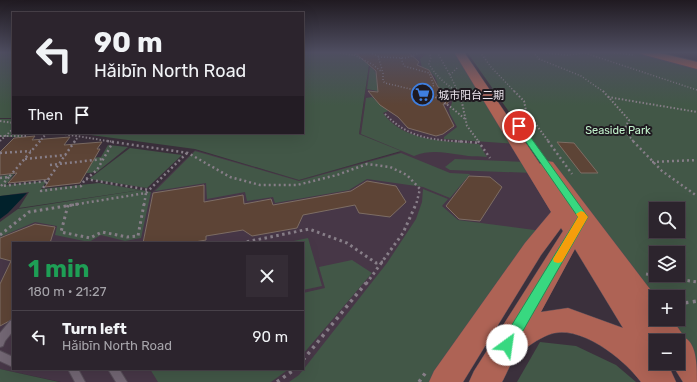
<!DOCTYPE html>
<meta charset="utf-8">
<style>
:root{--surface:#2c242d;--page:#342c35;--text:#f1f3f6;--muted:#a6a4aa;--line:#484149}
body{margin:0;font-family:Rubik,"Noto Sans SC",sans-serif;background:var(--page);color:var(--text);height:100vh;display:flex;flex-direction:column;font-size:15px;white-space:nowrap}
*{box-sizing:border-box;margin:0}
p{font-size:13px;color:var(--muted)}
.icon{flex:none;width:22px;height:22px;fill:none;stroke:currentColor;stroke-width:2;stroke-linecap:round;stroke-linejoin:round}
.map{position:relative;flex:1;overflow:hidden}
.side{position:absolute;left:12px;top:242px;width:292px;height:128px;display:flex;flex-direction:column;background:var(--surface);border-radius:0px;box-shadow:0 4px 16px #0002,0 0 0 1px var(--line)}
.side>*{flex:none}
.guide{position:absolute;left:12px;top:12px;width:292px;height:122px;border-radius:0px;box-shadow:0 4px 16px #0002,0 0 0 1px var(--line);background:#2c242d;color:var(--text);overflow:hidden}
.buttons{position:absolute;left:649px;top:202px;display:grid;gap:8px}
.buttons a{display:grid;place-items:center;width:36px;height:36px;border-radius:0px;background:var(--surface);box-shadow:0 4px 16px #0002,0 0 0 1px var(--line);font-size:20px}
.pin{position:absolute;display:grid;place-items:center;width:34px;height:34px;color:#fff;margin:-17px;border:2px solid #fff;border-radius:50%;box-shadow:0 1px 4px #0007}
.me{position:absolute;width:44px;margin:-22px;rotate:31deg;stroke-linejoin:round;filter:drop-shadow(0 0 3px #0008)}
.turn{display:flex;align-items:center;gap:14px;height:84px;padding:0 16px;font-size:18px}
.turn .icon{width:52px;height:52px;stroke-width:2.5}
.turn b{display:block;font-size:28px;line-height:34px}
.then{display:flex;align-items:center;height:38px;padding:0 16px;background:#0003;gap:8px;font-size:15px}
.round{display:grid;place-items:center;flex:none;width:42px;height:42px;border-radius:0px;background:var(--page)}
.head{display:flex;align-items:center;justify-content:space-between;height:68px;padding:0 16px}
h1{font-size:24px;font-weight:700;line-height:30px;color:#1e9e55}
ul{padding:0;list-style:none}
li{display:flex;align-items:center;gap:12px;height:52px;padding:0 16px;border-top:1px solid var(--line)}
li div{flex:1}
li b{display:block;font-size:15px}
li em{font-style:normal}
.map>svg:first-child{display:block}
.built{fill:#473747;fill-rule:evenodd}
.green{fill:#425747;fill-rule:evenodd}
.water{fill:#01212b}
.building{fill:#5d4436;stroke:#7d6d64}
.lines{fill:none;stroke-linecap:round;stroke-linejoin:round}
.service-casing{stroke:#574d58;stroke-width:2}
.primary-casing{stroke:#574d58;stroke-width:1}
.trunk-casing{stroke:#574d58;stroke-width:2}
.path-far4{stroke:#877e88;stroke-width:1.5;stroke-dasharray:1 2;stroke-linecap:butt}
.path-far3{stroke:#877e88;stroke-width:2;stroke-dasharray:1.5 2;stroke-linecap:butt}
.path-far2{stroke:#877e88;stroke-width:2.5;stroke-dasharray:2 3;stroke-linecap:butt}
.path-far1{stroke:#877e88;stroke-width:3;stroke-dasharray:2.5 3.5;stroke-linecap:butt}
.path{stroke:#877e88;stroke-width:3.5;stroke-dasharray:3 4.5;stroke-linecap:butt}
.service{fill:#736774;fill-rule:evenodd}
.primary{fill:#ae6355;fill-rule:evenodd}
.trunk{fill:#c2624a;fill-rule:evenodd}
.route{fill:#38d880;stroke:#248c53}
.slow{fill:#f59e0b}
.labels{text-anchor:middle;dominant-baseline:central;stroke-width:4;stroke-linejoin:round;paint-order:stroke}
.far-poi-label{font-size:11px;fill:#ece5ed;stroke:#1f1a20;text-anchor:start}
.far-park-label{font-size:11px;fill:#c1f1cb;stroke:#1f1a20}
</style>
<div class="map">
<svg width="697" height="382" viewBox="0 0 697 382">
<rect width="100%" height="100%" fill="#3b303c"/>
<path class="built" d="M347,52H458L562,213L444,382H61L0,369V224L145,199L195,150L299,180L401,152L359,134L370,59ZM13,243H303V369H13Z"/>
<g class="green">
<rect x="0" y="52" width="13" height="66"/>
<polygon points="303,52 360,52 358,52 370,58 359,134 401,151 299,180 195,149 83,134 85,133 303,133"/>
<path d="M428,52H457L516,144L444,139V137L457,127L450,114L449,109C457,97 448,92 438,87C437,77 431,70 422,67L420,59Z"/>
<path d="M467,52H645L697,66V374L678,348V341L657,319H678V297H656L583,217ZM656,209H678V231H656ZM656,253H678V275H656Z"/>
<polygon points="370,67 374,70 376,74 378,74 386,101 377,91 367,89"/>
<path d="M372,97L388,111L383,113C403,142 447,141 479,144L487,157C479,156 470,157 462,155C444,153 432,149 414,156L361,134L366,98Z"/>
<polygon points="0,119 13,119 13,133 26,133 21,137 0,137"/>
<polygon points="108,145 128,147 97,172 79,174 68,160 101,157"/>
<polygon points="130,148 182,155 147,188 89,179"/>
<polygon points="195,151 299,181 401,153 450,173 470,174 450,198 423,187 367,179 349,190 275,203 273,197 247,201 245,192 207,199 206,183 155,191"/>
<polygon points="455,159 527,162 534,173 450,170 445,167"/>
<polygon points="14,174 6,185 47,181 41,189 99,183 141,190 19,208 29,192 0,196 0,176"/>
<polygon points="423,189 448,199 442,206 458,220 542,231 438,382 289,382 299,375 387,263 416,219 422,202"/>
<polygon points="141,190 151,192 141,238 125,241 101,235 89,242 55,235 57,226 35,222 0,237 0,222 18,209"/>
<polygon points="308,238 322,286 303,290 303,243 284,243"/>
<polygon points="352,260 372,273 303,354 303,293 325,288 319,267"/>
<polygon points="540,342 576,346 616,365 636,382 517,382"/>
<polygon points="0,369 59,382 0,382"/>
<polygon points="150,369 289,369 271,382 158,382"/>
</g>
<polygon class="water" points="27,193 8,213 0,219 0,196"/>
<g class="building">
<polygon points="354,52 408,52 419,62 417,65 429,70 438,87 452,97 447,104 443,104 454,126 443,134 436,136 408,128 398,117 380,105 368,91 378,92 376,71"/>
<polygon points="35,136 32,140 70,137 64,145 102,142 97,149 100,149 80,183 45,187 50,179 8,183 17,173 0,175 0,152 14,138"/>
<polygon points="557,142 574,143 598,173 581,173"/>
<polygon points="469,176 490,177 502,187 480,221 459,219 446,206"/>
<polygon points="367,181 396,186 406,202 390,217 359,213 355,205 303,215 297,228 252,236 243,230 206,236 206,240 189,243 143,243 153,193 204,185 204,202 243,195 244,204 271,199 273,205 351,191"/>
<polygon points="35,224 55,227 50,243 13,243 13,319 0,326 0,284 11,261 0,258 0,238"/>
</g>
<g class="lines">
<defs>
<g id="service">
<polygon points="13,320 13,331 5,341 3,346 0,347 0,333 10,321"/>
<polygon points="0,351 13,357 13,367 0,361"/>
<polygon points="68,369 78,369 85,382 75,382"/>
<polygon points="108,369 119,369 127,382 116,382"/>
</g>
<path id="primary" d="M454,52H464L540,164L547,161L553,162L656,297V319H672L685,338C697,344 697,368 697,382H683L671,363H678V341H656V363H668L667,366L671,371L676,382H641C624,359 578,322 548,335C538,339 527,347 519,353C513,357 506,375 502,382H469L474,371L563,231L561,228L541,255L463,382H429L434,371L525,243L551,212ZM575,249L623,328L568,308L541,312Z"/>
<polygon id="trunk" points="640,52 656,52 697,62 697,69 641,54"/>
</defs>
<use href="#service" class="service-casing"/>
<use href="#primary" class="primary-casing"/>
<use href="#trunk" class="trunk-casing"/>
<g class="path-far4">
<polyline points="334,52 351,55 368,52 378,56 383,73 383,81 385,83 423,92"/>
<polyline points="351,52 354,52"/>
<path d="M429,52L431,57L429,64C436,76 445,84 457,91"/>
<polyline points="437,52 450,75"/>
<polyline points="480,52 491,67 515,92"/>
<polyline points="533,52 539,59 581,76 604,92"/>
<polyline points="534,52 567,55 594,52"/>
<polyline points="582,52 697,90"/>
<polyline points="605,52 635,55"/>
<polyline points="354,55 372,64 382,72"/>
<polyline points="378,57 406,58 422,52"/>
<polyline points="401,58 404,66 429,73 434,85 428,92"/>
<polyline points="457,68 450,75 458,92"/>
</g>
<g class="path-far3">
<path d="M419,91C437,95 451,107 465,119"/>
<polyline points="458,91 461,98 467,126 479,142"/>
<polyline points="514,91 524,101 526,111 549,142"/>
<polyline points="603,91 629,120 624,130 634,142"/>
<polyline points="427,93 429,91"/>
<polyline points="608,97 697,112"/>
<path d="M385,114C410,140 435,140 469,142"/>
<polyline points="0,121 13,123"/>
<polyline points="58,133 114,142"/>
<polyline points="0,136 26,136"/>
<polyline points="0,141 13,129"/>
<polyline points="39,142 47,133"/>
<polyline points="74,142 78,137"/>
</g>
<g class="path-far2">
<polyline points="107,141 188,153 230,177 260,185 297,185 337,175 367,164 390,167 407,175 420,189 416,205"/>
<polyline points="455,141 480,143"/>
<polyline points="478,141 490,158"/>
<polyline points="548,141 572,174"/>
<polyline points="633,141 662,171 697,196"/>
<polyline points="0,153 31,151"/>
<polyline points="25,159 66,155"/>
<polyline points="652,162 697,160"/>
<polyline points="50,165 103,159"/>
<polyline points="9,177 1,186 47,181 75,141"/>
<polyline points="0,178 9,177 40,141"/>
<polyline points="86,179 149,190 187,153"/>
<polyline points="47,182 41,191 81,186 84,181 97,170 113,142"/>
<polyline points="72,205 146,193 149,190"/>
<polyline points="144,205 146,193"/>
</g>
<g class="path-far1">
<polyline points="68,205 61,232 90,238 102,232 127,237 138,236 144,204"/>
<polyline points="0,235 29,212 78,204"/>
<polyline points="241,243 309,229 347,243 376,263 383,262"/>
<polyline points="646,274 697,282"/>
<polyline points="366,284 403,233 416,204"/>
</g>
<g class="path">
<polyline points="678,304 697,301"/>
<polyline points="303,360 366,283"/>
<polyline points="277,382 295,369"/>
<polyline points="419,382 426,372"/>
</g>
<use href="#service" class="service"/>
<use href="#primary" class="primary"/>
<use href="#trunk" class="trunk"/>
</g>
<linearGradient id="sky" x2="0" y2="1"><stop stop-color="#201a21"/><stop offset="0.5" stop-color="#4f4e61"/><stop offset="1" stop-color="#4f4e61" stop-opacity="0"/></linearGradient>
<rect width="697" height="105" fill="url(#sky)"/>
<polygon class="route" points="516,124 521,124 588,217 512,350 507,352 502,350 500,345 502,341 578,217 515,126"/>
<polygon class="slow" points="581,211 584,212 588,217 562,262 558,263 554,262 553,259 578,217 576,214"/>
<defs>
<symbol id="supermarket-ring" viewBox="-11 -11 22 22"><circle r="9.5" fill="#1f1a20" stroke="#3f7fe0" stroke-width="1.5"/><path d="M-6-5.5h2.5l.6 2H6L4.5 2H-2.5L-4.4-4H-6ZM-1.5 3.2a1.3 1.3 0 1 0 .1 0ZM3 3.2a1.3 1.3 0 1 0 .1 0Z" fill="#3f7fe0"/></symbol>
</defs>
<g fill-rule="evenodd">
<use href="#supermarket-ring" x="410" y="82" width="25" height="25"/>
</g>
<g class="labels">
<g class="far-poi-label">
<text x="438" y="95">城市阳台二期</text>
</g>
<g class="far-park-label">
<text x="618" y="130">Seaside Park</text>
</g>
</g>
</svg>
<div class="buttons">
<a><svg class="icon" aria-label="search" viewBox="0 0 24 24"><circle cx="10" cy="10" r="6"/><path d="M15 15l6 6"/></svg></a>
<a><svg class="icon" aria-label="layers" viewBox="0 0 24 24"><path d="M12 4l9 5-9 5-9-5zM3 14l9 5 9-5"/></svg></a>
<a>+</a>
<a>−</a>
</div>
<div class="pin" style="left:519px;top:126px;background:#d93025"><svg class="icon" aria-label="arrive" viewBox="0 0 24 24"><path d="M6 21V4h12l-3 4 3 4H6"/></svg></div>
<svg class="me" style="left:507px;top:345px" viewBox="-20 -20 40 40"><circle r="19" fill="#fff"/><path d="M0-13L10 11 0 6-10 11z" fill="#38d880"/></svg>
<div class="guide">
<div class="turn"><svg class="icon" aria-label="left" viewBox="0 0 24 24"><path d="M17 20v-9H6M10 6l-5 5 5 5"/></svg><div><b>90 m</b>Hǎibīn North Road</div></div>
<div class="then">Then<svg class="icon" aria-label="arrive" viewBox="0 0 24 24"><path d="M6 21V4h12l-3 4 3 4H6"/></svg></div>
</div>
<section class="side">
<div class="head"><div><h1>1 min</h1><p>180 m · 21:27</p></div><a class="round"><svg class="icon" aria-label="close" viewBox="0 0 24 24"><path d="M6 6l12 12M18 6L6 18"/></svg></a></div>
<ul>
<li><svg class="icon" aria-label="left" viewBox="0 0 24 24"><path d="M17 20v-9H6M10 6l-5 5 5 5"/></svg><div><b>Turn left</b><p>Hǎibīn North Road</p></div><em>90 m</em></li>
</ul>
</section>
</div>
